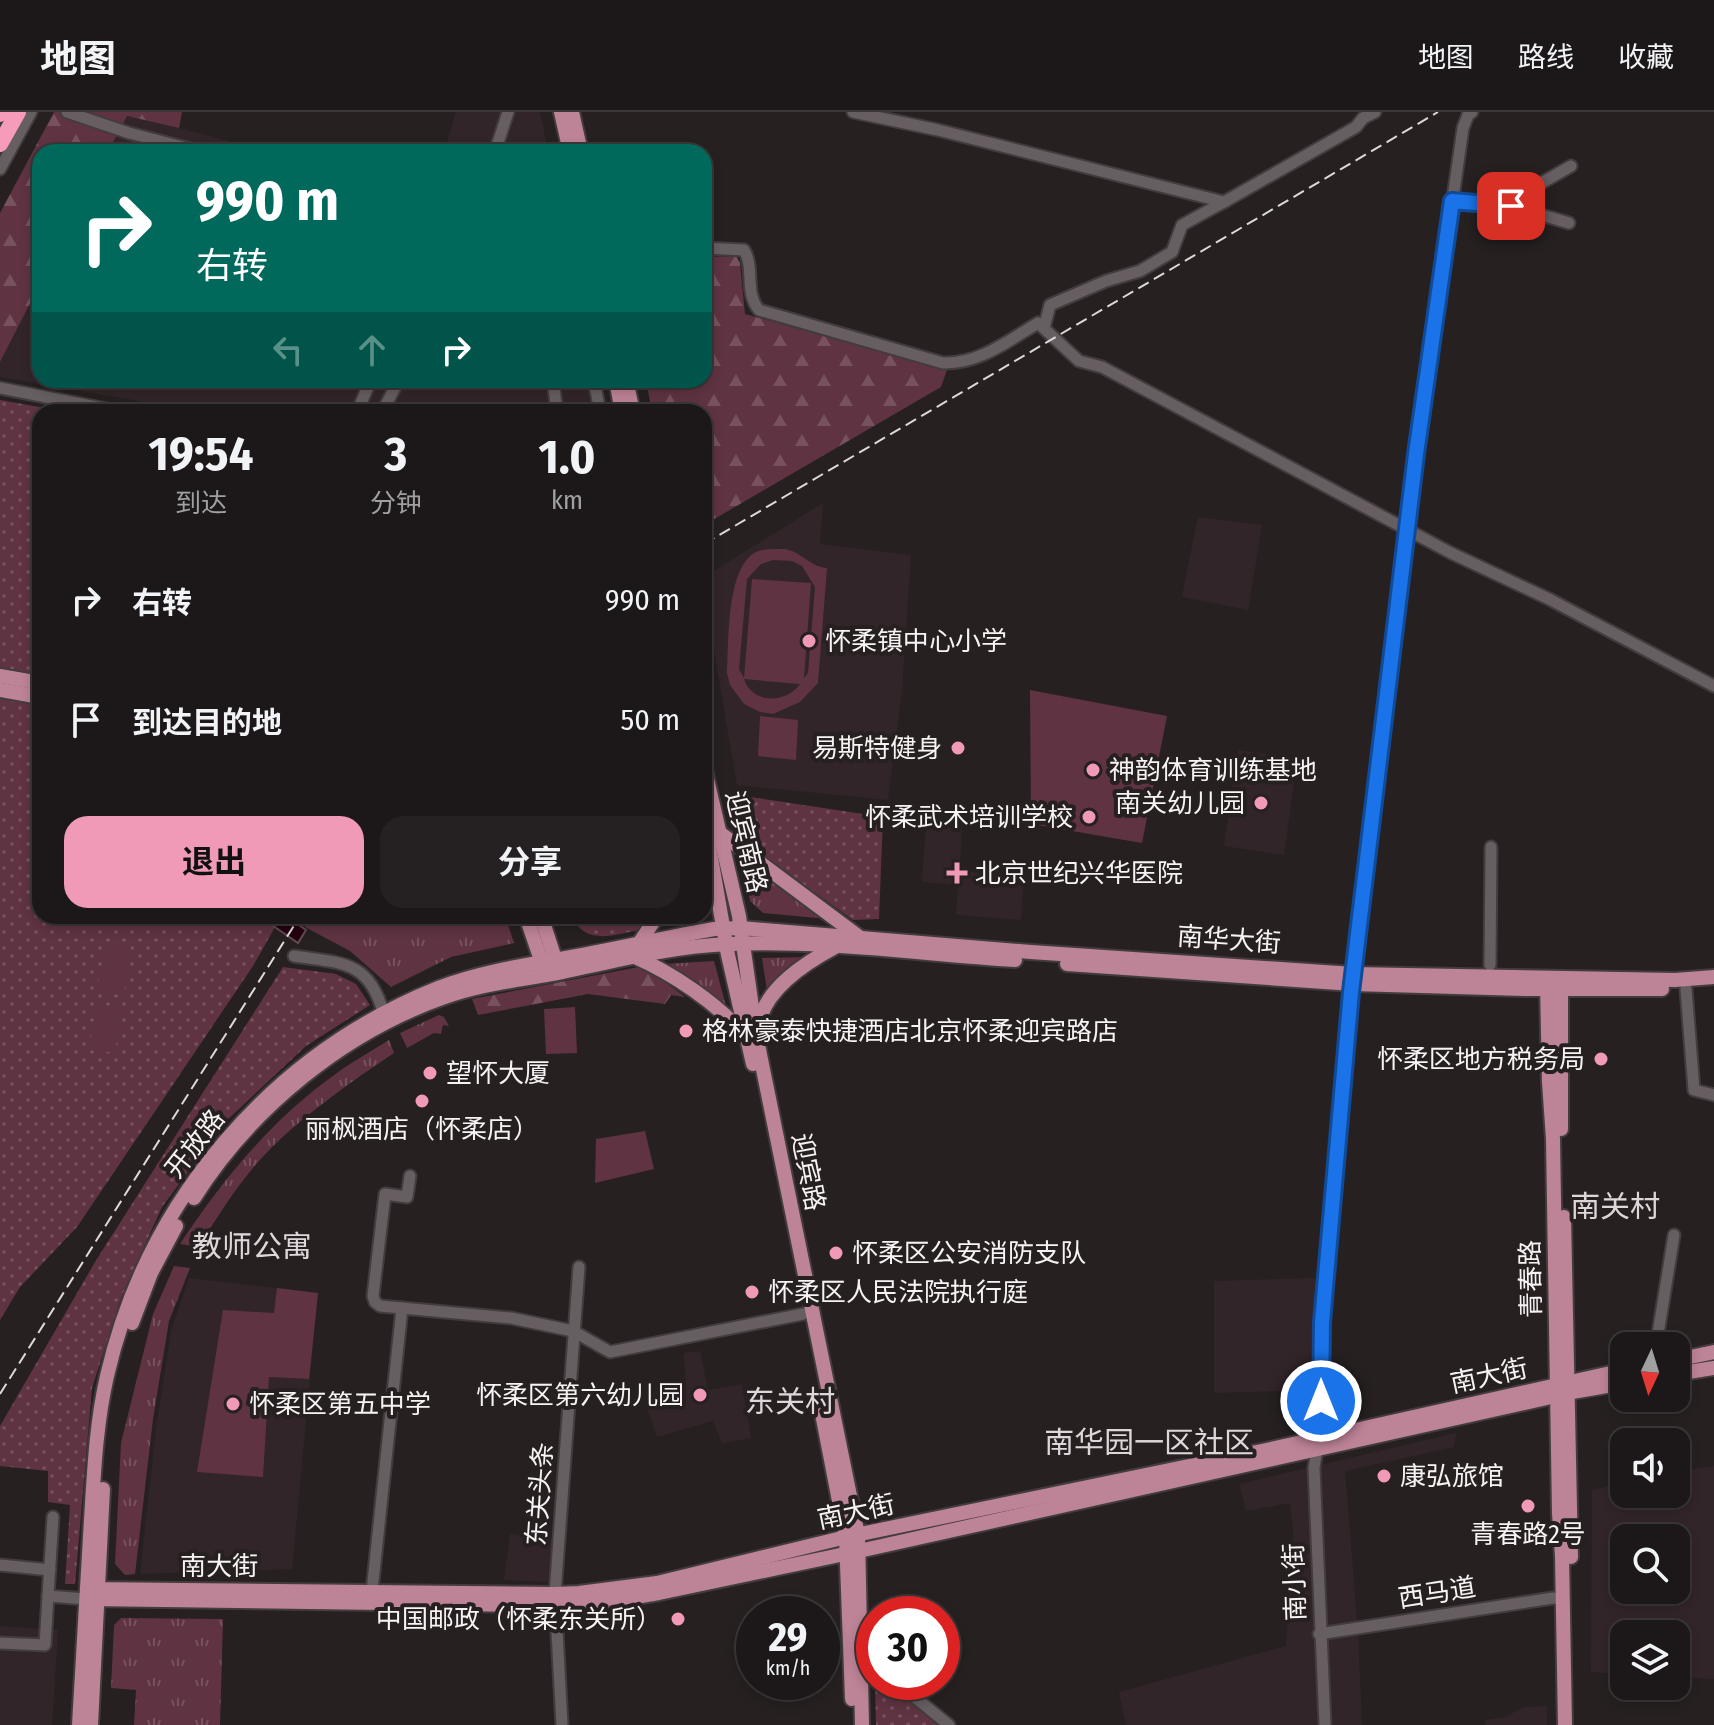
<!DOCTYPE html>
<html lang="zh">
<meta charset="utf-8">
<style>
:root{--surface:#1c1819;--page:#252122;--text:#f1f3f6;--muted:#a0a0a2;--line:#3a3738;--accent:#f09ab7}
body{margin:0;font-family:"Fira Sans Condensed","Noto Sans SC",sans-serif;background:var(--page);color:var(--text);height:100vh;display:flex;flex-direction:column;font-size:30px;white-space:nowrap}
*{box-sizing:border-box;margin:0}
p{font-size:26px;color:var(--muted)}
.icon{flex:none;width:44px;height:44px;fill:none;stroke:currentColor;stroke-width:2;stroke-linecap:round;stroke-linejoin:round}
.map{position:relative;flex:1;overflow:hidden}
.sheet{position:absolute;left:32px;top:292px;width:680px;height:520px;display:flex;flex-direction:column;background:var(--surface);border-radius:24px;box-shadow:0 4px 12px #0003,0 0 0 2px var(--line)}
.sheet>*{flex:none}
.hud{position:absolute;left:32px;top:32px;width:680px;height:244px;border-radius:24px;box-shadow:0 4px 12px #0003,0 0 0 2px var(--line);background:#00695c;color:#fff;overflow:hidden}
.needle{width:52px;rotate:184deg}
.tools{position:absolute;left:1610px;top:1220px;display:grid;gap:16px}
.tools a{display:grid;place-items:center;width:80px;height:80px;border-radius:16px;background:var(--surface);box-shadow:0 4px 12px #0003,0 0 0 2px var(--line);font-size:40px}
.speed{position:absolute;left:736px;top:1484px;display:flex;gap:16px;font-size:40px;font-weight:700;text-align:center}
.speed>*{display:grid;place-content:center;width:104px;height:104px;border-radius:50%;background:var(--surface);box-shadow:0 4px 12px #0003,0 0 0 2px var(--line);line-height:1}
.speed small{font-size:20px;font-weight:400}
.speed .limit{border:12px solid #d22;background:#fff;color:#111}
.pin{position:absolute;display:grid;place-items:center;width:68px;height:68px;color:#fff;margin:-34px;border-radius:16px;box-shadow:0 4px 12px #0006}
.me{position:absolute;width:88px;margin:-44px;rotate:0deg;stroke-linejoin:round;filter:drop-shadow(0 0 6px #0008)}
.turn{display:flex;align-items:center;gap:28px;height:168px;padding:0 32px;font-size:36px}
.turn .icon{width:104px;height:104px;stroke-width:2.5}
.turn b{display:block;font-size:56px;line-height:68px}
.lanes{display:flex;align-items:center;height:76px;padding:0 32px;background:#0003;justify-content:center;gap:40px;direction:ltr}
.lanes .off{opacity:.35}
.eta{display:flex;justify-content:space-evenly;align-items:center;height:136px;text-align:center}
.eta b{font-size:48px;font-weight:700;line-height:56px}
.button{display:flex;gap:16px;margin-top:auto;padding:16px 32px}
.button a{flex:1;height:92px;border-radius:24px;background:var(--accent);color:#111;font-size:32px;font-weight:700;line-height:92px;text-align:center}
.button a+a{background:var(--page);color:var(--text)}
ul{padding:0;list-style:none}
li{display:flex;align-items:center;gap:24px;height:120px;padding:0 32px}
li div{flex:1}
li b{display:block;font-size:30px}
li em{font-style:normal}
header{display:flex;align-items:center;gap:48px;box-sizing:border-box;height:112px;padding:0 40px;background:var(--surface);border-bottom:2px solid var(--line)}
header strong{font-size:38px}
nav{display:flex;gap:44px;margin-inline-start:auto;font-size:28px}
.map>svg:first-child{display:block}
.built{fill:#322529;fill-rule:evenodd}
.grass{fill:url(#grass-tufts)}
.forest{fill:url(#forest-firs)}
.park{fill:url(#park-dots)}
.garden{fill:#5f3342;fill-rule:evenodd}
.water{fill:url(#water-ripples);stroke:#634953;stroke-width:2}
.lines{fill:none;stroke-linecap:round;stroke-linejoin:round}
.minor-casing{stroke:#423c3e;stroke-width:15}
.major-casing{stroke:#423c3e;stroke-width:18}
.highway-casing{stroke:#423c3e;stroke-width:20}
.minor{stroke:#665e60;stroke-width:11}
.major{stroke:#bd8396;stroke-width:14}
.highway{stroke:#f79bba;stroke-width:16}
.rail{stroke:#ddd8d9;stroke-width:2;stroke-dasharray:12 6;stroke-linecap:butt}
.route-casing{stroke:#114b97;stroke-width:20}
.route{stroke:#1a73e8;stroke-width:14}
.poi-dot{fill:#f09ab7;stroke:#262021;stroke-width:3}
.labels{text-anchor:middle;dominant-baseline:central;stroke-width:8;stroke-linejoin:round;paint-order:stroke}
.poi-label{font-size:26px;fill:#f7f2f3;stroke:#262021;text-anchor:start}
.street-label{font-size:26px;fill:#f7f2f3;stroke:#262021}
.quarter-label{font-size:30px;fill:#dfd6d9;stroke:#262021}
</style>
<header>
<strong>地图</strong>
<nav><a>地图</a><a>路线</a><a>收藏</a></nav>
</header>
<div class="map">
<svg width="1714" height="1613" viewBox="0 0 1714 1613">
<defs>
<pattern id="grass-tufts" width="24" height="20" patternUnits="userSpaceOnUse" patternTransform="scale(2)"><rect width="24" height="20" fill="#5f3342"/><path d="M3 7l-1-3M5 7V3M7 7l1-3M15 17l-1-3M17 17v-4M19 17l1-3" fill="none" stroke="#77515e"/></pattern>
<pattern id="forest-firs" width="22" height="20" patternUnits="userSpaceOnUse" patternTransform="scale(2)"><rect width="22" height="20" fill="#5f3342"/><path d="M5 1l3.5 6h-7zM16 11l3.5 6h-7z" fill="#77515e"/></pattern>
<pattern id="park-dots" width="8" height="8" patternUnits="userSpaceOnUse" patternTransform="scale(2)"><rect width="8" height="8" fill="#5f3342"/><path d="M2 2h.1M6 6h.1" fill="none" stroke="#77515e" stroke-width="1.8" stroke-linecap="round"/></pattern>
<pattern id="water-ripples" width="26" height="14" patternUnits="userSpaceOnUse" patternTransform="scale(2)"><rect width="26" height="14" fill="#24000f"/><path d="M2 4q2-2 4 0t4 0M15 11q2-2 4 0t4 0" fill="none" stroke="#452632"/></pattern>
</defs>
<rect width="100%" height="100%" fill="#262021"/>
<g class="built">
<polygon points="456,0 540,0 548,40 444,40"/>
<polygon points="127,4 179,16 270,40 108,40"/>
<polygon points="40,172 40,268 590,268 595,300 203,300 0,265 0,250"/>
<polygon points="823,391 820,432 911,443 902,579 888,688 737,673 704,480 704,465"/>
<polygon points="1198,405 1262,413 1248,498 1182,485"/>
<polygon points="1238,638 1297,647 1284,743 1224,734"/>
<polygon points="926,714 962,717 960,759 1024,763 1021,808 956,803 958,773 922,770"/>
<polygon points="189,1166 318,1181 292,1457 140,1462 156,1317 171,1219"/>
<polygon points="1315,1166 1309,1278 1214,1281 1214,1169"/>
<polygon points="700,1239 708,1278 742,1272 751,1326 722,1331 713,1309 657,1325 644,1287 686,1273 684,1241"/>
<polygon points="1456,1321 1454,1335 1345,1359 1358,1520 1362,1613 1126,1613 1119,1580 1286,1534 1293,1420 1290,1391 1246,1399 1239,1372"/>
<path d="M1714,1354V1567L1676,1565V1522H1624V1562L1591,1560L1592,1378L1624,1371V1382H1676V1360ZM1624,1426H1676V1478H1624Z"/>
<polygon points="510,1422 552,1426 548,1470 504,1468"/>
<polygon points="0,1514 58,1518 52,1613 0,1613"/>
<polygon points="1547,1594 1547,1613 1485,1613 1486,1608 1505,1605 1524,1595"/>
</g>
<g class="grass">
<polygon points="741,744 828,807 763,801 750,789"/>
<polygon points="312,804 505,804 514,831 451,845 391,875 350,839 305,815"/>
<polygon points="809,845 768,885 762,846"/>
<polygon points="714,849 727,898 664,852"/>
<polygon points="439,903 444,905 449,914 443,913 441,922 434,921 407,936 400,921"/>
<path d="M389,928L394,941C352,969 308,1000 272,1035C243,1064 220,1100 199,1135L180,1132C223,1067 273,1006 337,961C353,949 372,939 389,928Z"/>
<polygon points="174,1154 190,1156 169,1209 153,1307 135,1462 125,1463 115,1452 121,1331 153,1202"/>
<polygon points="121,1506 223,1507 220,1613 134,1613 136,1578 111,1576 114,1513"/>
</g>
<g class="forest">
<polygon points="54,0 182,0 179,16 127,4 108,40 40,40 40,172 0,250 0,101"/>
<polygon points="736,144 740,151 745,202 947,258 941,275 704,413 704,300 652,300 646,268 704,268 704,145"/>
<polygon points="644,854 685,885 671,883 665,892 588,882 478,903 472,887"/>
</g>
<g class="park">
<polygon points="0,288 67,300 40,300 40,804 257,804 275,815 253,854 77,1115 20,1175 0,1208"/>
<polygon points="730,682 883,705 879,807 853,808 742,728 736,716"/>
<path d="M572,804H650L641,818C614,822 586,835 572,804Z"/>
<polygon points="283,855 336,862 356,872 370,893 306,934 225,1010 162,1095 121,1186 92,1276 75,1472 65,1472 70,1393 48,1390 48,1359 0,1354 0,1314 95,1150"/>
<polygon points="875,1570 889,1570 942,1613 876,1613"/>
</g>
<g class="garden">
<path d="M785,437C802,440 810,455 827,456L818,571L800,590L773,602L760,600L744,592L730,573L727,561C729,530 726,459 754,441C763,436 775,437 785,437ZM773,448L792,449L802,454L815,475L808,561L804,566L811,471L752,467L744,566L739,557L747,467L761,452ZM744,567L799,572H800C786,592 752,592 744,567Z"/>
<polygon points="1030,578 1167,604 1142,731 1031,712"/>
<polygon points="760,604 798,608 796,648 758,644"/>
<polygon points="105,832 131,836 124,882 97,879"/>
<polygon points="97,892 122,896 115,941 89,937"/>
<polygon points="575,895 577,941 546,942 544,897"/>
<polygon points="645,1019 654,1057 595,1071 596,1027"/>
<polygon points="277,1176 318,1181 309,1267 269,1265 263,1365 197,1360 223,1198 274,1201"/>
</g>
<polygon class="water" points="259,804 286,804 306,818 298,831"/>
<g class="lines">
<defs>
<g id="minor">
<polyline points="67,0 129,21 202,40"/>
<polyline points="853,0 938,18 1224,90 1356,15 1363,6 1375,0"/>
<polyline points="495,40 508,0"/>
<polyline points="0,57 31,0"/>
<polyline points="1452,89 1511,94 1569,111"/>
<polyline points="1517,96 1518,90 1538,73 1571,54"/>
<path d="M704,136L744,138C755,156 744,180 759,198L943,251C979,252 1008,229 1038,211L1079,249L1102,255L1451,441L1549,487L1714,574"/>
<polyline points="1044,216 1050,193 1106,169 1140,159 1172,140 1182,113 1224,90"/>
<polyline points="553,268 557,300"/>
<polyline points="594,268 600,300"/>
<polyline points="0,276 122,300"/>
<polyline points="358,298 373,300"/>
<polyline points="357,300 371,268"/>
<polyline points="382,300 399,268"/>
<path d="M294,844C340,851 369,848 383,900"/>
<polyline points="1490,853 1491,735"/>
<polyline points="1686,877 1694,978 1714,983"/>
<polyline points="410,1064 407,1085 385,1082 373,1184 375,1190 380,1194 511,1206 573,1219 610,1240 803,1202"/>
<polyline points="1656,1234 1674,1123"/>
<polyline points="0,1453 50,1458"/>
<polyline points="372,1479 402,1196"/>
<polyline points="48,1484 53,1405"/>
<polyline points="1319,1522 1553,1486 1562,1487"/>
<polyline points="0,1531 45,1533 48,1484 86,1487"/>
<polyline points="860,1542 874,1552"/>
<polyline points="896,1570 949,1613"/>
<polyline points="562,1613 555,1482 579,1155"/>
<polyline points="1325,1613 1314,1356 1322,1306 1322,1210 1326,1153 1365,758 1416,342 1463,16 1468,3 1472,0"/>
</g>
<g id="major">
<polyline points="561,0 570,40"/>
<polyline points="572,0 581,40"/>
<polyline points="616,268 622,300"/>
<polyline points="626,268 633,300"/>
<polyline points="0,564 40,571"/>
<polyline points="0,578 40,585"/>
<polyline points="704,654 739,804 756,923 858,1423 862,1613"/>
<polyline points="704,706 728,843 753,952"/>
<polyline points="720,721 858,824"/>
<polyline points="526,804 544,857"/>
<polyline points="541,804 558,856"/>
<polyline points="640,830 657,804"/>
<path d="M633,844C674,862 715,890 746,924"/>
<polyline points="1067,852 1353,872 1524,877 1662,877"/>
<polyline points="1547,870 1549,970 1553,1027 1559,1401 1562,1444 1565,1613"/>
<polyline points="1561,870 1561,1017"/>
<path d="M759,911C766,876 805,851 835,835"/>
<path d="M194,1086C251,996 344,920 445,885C483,871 524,868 563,860C618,848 674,834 730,832C825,828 920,842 1015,848"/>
<polyline points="1564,1105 1571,1445"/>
<polyline points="132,1211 151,1161 176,1114"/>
<polyline points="1676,1248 1714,1240"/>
<polyline points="1676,1262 1714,1256"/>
<polyline points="819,1286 846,1425 852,1587"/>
<polyline points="87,1477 555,1482 579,1481 657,1471 846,1425 1271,1337 1624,1258"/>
<polyline points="88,1487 531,1493 611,1489 659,1481 859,1439 1578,1279 1624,1271"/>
<path d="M79,1613C83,1545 87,1476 91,1408C94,1360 96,1312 107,1264C147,1089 271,943 438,876C477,861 519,854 560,847C612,838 663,826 714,817L741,816L1031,840L1353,862L1675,868L1714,865"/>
<polyline points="91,1613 103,1377"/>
</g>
<g id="highway">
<polyline points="0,2 1,0"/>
<polyline points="0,32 18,0"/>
</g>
</defs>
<use href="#minor" class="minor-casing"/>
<use href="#major" class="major-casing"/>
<use href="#highway" class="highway-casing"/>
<use href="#minor" class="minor"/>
<use href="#major" class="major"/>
<use href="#highway" class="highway"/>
<g class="rail">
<polyline points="704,432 1438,0"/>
<polyline points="0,1282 300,804"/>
</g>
</g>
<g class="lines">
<defs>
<polyline id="route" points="1321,1289 1322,1210 1351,880 1416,342 1452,89 1511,94"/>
</defs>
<use href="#route" class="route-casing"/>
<use href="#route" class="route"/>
</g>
<g class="poi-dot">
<circle cx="809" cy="529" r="8"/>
<circle cx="958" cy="636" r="8"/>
<circle cx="1093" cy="658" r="8"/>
<circle cx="1261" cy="691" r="8"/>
<circle cx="1089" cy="705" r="8"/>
<path d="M953 749h8v8h8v8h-8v8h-8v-8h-8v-8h8z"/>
<circle cx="686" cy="919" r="8"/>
<circle cx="1601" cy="947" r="8"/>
<circle cx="430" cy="961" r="8"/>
<circle cx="422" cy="989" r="8"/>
<circle cx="836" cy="1141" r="8"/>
<circle cx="752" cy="1180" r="8"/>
<circle cx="700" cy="1283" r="8"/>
<circle cx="233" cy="1292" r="8"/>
<circle cx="1384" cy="1364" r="8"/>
<circle cx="1528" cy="1394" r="8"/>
<circle cx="678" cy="1507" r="8"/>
</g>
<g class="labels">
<g class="poi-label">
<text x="825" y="529">怀柔镇中心小学</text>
<text x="942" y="636" text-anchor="end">易斯特健身</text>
<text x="1109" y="658">神韵体育训练基地</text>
<text x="1245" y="691" text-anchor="end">南关幼儿园</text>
<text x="1073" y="705" text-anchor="end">怀柔武术培训学校</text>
<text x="975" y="761">北京世纪兴华医院</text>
<text x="702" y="919">格林豪泰快捷酒店北京怀柔迎宾路店</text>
<text x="1585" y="947" text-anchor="end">怀柔区地方税务局</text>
<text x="446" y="961">望怀大厦</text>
<text x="422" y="1017" text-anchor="middle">丽枫酒店（怀柔店）</text>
<text x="852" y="1141">怀柔区公安消防支队</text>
<text x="768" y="1180">怀柔区人民法院执行庭</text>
<text x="684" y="1283" text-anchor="end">怀柔区第六幼儿园</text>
<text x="249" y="1292">怀柔区第五中学</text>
<text x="1400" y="1364">康弘旅馆</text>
<text x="1528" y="1422" text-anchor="middle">青春路2号</text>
<text x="662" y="1507" text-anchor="end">中国邮政（怀柔东关所）</text>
</g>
<g class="street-label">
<text transform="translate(746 730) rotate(77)">迎宾南路</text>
<text transform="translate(1229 828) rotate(4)">南华大街</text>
<text transform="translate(195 1032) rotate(-52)">开放路</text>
<text transform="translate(808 1060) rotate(79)">迎宾路</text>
<text transform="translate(1531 1167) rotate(-91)">青春路</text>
<text transform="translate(1489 1264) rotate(-12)">南大街</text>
<text transform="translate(540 1382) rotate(-86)">东关头条</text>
<text transform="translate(856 1400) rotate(-12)">南大街</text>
<text x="219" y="1454">南大街</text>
<text transform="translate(1295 1470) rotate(-92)">南小街</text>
<text transform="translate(1437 1481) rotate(-9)">西马道</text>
</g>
<g class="quarter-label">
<text x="1615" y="1095">南关村</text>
<text x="252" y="1135">教师公寓</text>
<text x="790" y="1290">东关村</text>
<text x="1149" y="1331">南华园一区社区</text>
</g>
</g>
</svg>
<div class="tools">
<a><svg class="needle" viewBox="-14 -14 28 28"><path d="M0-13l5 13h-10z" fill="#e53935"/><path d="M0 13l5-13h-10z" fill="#a0a0a2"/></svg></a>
<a><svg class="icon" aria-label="sound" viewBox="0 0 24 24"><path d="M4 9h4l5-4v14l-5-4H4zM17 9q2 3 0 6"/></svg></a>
<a><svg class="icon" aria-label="search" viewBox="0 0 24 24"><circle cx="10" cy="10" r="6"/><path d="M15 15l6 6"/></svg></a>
<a><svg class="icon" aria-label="layers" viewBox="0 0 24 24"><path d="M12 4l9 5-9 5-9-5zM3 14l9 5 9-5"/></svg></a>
</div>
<div class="speed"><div>29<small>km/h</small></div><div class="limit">30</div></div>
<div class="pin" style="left:1511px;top:94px;background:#d93025"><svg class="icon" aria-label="arrive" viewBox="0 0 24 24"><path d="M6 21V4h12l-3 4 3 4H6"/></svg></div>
<svg class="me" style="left:1321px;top:1289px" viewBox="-20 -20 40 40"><circle r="17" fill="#1a73e8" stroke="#fff" stroke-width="3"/><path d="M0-11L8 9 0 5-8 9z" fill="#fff"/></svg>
<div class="hud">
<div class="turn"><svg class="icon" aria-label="right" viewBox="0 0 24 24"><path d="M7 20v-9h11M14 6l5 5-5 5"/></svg><div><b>990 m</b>右转</div></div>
<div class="lanes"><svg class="icon off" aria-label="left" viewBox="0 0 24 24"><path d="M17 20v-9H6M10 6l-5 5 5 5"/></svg><svg class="icon off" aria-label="ahead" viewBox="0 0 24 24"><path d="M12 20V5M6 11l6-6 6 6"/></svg><svg class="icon" aria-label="right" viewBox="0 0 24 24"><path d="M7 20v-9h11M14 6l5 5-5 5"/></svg></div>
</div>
<section class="sheet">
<div class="eta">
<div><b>19:54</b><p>到达</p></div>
<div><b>3</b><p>分钟</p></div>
<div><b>1.0</b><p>km</p></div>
</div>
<ul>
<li><svg class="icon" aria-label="right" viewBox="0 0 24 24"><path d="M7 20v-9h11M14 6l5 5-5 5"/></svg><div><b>右转</b></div><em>990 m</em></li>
<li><svg class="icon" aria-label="arrive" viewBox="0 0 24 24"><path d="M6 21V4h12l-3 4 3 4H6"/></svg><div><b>到达目的地</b></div><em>50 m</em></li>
</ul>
<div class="button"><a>退出</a><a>分享</a></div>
</section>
</div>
